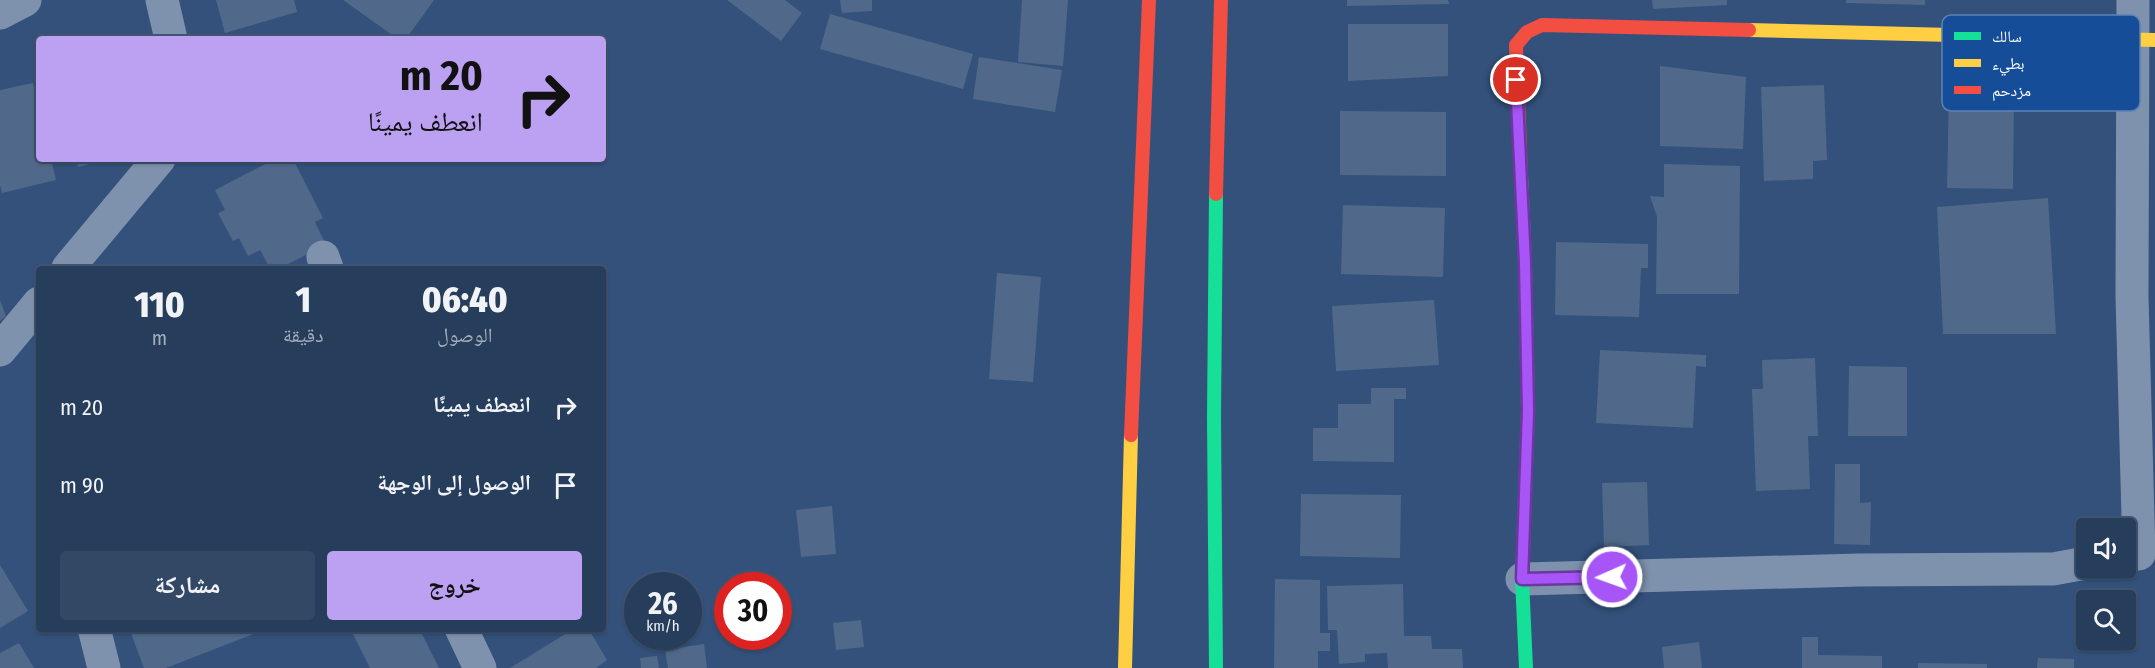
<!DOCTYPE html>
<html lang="ar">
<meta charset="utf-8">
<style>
:root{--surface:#263d5c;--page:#324865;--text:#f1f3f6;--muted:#a4aebb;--line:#425672;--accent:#bca0f2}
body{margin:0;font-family:"Fira Sans Condensed","Noto Naskh Arabic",sans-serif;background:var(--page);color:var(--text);direction:rtl;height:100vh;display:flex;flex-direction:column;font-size:22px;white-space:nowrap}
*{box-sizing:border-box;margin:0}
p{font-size:20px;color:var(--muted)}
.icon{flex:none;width:33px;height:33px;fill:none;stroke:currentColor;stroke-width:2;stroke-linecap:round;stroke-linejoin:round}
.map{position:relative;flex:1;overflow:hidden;direction:ltr}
.drawer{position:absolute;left:36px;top:266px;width:570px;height:366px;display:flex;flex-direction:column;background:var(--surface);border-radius:6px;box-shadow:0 2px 4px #0004,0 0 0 2px var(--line);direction:rtl}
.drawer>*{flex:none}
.top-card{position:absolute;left:36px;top:36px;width:570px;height:126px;border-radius:6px;box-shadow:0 2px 4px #0004,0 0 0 2px var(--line);direction:rtl;background:#bca0f2;color:#111;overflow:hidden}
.buttons{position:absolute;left:2076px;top:518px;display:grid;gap:12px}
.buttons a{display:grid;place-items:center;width:60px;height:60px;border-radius:6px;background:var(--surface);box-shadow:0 2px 4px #0004,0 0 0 2px var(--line);font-size:30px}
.speed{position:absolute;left:624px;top:572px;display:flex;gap:12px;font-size:30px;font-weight:700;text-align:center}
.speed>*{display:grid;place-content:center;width:78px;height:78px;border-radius:50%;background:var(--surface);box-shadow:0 2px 4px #0004,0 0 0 2px var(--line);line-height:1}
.speed small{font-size:15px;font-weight:400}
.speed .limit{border:9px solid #d22;background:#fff;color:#111}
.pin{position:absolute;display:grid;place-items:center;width:51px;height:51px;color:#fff;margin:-26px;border:3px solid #fff;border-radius:50%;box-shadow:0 2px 6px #0007}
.me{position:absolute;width:66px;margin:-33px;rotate:268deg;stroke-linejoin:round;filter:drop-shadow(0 0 4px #0008)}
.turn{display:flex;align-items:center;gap:21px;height:126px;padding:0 24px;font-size:27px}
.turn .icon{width:78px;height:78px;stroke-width:2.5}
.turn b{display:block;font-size:42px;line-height:51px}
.eta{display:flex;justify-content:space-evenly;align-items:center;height:102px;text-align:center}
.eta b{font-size:36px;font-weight:800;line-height:42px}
.cta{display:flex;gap:12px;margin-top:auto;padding:12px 24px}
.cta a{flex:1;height:69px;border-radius:6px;background:var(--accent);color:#111;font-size:24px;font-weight:800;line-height:69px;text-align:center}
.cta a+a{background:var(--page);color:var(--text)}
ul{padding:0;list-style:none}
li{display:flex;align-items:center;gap:18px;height:78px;padding:0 24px}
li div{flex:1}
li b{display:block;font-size:22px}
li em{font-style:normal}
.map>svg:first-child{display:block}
.building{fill:#50698a}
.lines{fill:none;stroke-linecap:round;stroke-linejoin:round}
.street{stroke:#7e92ad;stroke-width:33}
.fast{stroke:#16e098;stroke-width:14}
.slow{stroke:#ffcf43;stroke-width:14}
.jam{stroke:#f24e42;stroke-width:14}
.route-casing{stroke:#6d37a1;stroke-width:15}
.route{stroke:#a855f7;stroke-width:10}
.key{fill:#164d98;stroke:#5c82b7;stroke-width:1.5}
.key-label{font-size:16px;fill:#fff}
</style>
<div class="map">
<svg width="2155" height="668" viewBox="0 0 2155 668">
<rect width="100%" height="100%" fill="#33517b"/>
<g class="building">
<polygon points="216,0 294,0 297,12 225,33"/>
<polygon points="343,0 434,0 406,39 398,39"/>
<polygon points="727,0 785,0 802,13 781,41"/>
<polygon points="840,0 872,0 872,11 842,13"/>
<polygon points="1022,0 1068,0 1063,66 1018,62"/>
<polygon points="1347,0 1448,0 1449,4 1347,6"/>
<polygon points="1652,0 1727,0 1727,5 1653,9"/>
<polygon points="1846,0 1925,0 1925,5 1846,3"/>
<polygon points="830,14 973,54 963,89 820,49"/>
<polygon points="1348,24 1448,24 1448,76 1348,81"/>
<polygon points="979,57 1062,70 1055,112 973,99"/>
<polygon points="1660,66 1746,77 1743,149 1660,146"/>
<polygon points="33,83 39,108 39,159 51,159 56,180 2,193 0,185 0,90"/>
<polygon points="1824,85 1827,160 1813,161 1813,179 1764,181 1761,87"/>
<polygon points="1949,90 2014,91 2013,189 1947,188"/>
<polygon points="1340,111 1446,112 1446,176 1340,175"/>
<polygon points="76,159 104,159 105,160 78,167"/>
<polygon points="275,159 293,159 323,218 315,222 326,245 280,268 270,268 260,250 248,256 239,238 233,241 218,213 225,210 215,190"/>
<polygon points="1664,164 1740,166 1739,294 1656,294 1657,217 1650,196 1664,197"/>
<polygon points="2048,198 2056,334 1943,334 1937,207"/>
<polygon points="1343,205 1445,208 1443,277 1341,274"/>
<polygon points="1556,242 1648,244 1648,268 1641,268 1639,317 1555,315"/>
<polygon points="534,264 536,268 522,268"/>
<polygon points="997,273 1041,277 1033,382 989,379"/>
<polygon points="0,300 6,316 0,321"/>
<polygon points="1434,300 1439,365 1336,371 1332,306"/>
<polygon points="1600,350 1706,355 1706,367 1696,366 1693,428 1596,423"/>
<polygon points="1815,358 1818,436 1808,436 1810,489 1756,491 1752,389 1763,389 1762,360"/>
<polygon points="1849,366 1907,367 1907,436 1848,436"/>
<polygon points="1371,388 1406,388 1406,399 1394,399 1394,462 1313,461 1313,428 1338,428 1338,404 1371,404"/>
<polygon points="1835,464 1860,464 1860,503 1871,502 1870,545 1834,544"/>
<polygon points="1647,482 1649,545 1604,547 1602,483"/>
<polygon points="1301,494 1401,495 1400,558 1300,556"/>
<polygon points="832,506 836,554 801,557 796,510"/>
<polygon points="0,565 28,611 0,628"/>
<polygon points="1275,579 1320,580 1320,633 1330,633 1330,651 1318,651 1318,668 1274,668"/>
<polygon points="1403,584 1404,636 1431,636 1432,649 1462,649 1463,668 1388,668 1387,653 1365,654 1365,662 1339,664 1337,630 1328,630 1327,586"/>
<polygon points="861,620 864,647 836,650 833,623"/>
<polygon points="129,628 208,628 210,634 224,628 266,629 166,668 144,668"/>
<polygon points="350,628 419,628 439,668 370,668"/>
<polygon points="575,628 588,628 607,660 596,668 510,668"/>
<polygon points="1802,637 1818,637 1818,655 1882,656 1882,668 1802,668"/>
<polygon points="1699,642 1702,668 1664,668 1662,647"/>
<polygon points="19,643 34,668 0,668 0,653"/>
<polygon points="704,644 707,668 668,668 665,650"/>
<polygon points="657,656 659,668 641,668 640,658"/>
<polygon points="2038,658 2074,659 2074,668 2037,668"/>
<polygon points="1918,663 1987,664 1987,668 1918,668"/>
</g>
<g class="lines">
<g class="street">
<polyline points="162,0 171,39"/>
<polyline points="2133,0 2132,296 2139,554"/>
<polyline points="0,13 25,0"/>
<polyline points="323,257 327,268"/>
<polyline points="68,268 159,159"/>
<polyline points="0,350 39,303"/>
<polyline points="1522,579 1859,570 2053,569 2086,563"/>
<polyline points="94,628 104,668"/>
<polyline points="461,628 480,668"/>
</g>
<g class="fast">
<polyline points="1521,175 1525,263 1528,411 1522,579 1526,668"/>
<polyline points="1216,668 1214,417 1216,194"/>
</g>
<g class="slow">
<polyline points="1749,30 2155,40"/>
<polyline points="1125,668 1131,435"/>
</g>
<g class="jam">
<polyline points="1521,175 1516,45 1527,32 1542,25 1749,30"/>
<polyline points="1216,194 1221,0"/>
<polyline points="1131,435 1149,0"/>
</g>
</g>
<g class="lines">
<defs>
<polyline id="route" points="1516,80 1525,263 1528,411 1522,579 1612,577"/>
</defs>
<use href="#route" class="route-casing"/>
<use href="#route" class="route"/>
</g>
<rect x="1942" y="15" width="198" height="96" rx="9" class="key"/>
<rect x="1954" y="32" width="27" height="8" fill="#16e098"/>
<rect x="1954" y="59" width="27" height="8" fill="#ffcf43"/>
<rect x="1954" y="86" width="27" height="8" fill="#f24e42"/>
<g class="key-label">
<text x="1992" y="42">سالك</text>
<text x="1992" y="69">بطيء</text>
<text x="1992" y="96">مزدحم</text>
</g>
</svg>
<div class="buttons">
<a><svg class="icon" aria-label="sound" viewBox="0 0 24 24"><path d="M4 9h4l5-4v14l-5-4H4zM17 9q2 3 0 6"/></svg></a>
<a><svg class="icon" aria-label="search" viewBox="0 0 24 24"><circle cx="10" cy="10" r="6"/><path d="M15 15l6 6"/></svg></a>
</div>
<div class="speed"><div>26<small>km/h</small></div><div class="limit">30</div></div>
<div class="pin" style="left:1516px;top:80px;background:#d93025"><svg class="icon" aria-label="arrive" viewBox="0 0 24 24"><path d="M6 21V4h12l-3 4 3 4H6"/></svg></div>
<svg class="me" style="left:1612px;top:577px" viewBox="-20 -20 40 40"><circle r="17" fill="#a855f7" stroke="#fff" stroke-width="3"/><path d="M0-11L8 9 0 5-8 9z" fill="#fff"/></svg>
<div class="top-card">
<div class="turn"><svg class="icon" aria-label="right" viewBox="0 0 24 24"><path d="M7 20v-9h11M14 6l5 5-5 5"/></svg><div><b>20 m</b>انعطف يمينًا</div></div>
</div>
<section class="drawer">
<div class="eta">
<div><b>06:40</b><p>الوصول</p></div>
<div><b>1</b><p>دقيقة</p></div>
<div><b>110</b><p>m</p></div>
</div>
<ul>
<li><svg class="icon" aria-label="right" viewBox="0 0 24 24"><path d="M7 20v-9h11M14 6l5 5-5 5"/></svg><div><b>انعطف يمينًا</b></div><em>20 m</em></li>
<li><svg class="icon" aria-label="arrive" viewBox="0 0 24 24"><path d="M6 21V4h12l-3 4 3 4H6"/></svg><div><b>الوصول إلى الوجهة</b></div><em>90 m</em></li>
</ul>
<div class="cta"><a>خروج</a><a>مشاركة</a></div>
</section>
</div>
